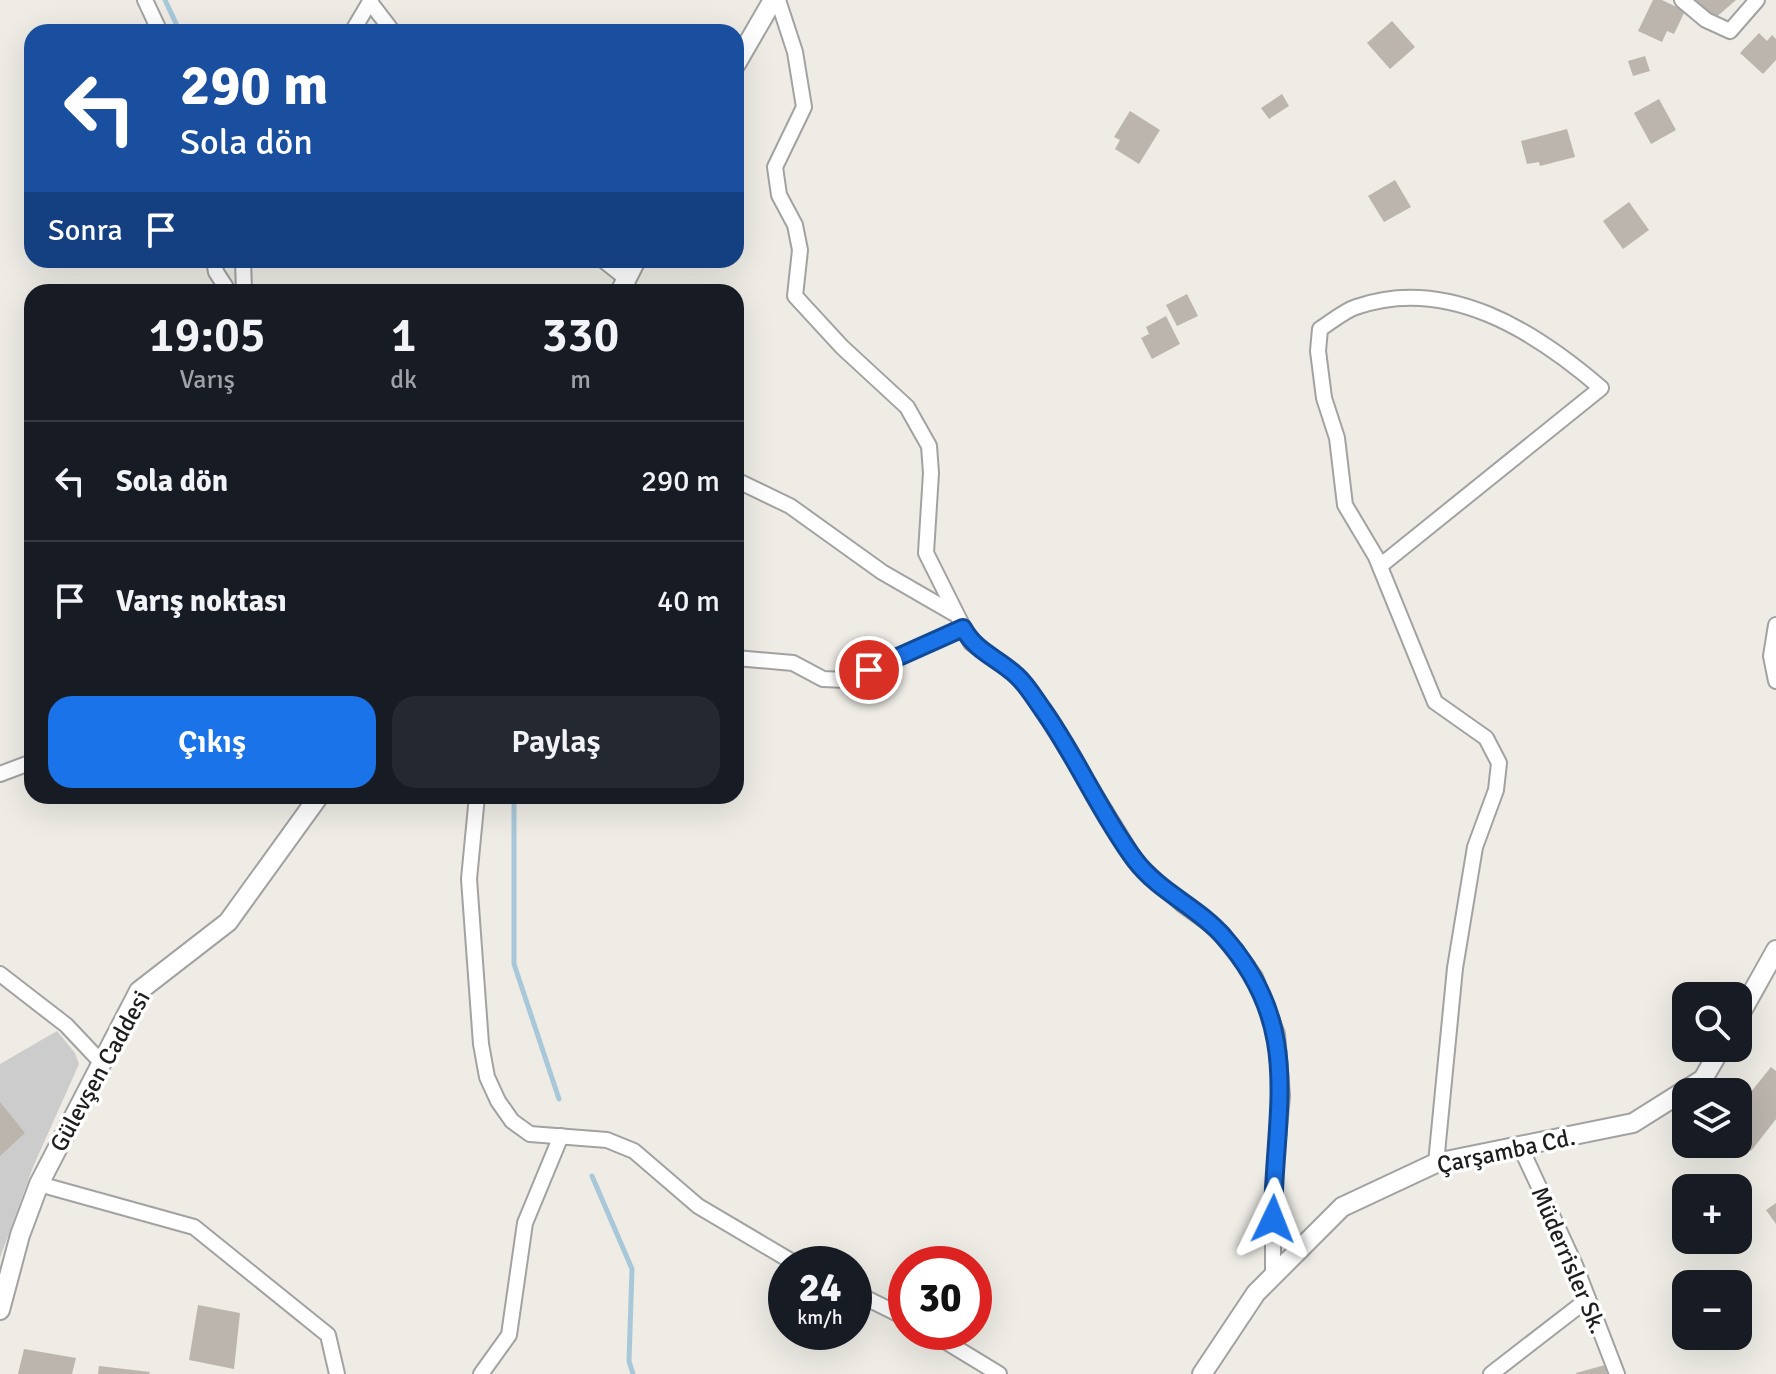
<!DOCTYPE html>
<html lang="tr">
<meta charset="utf-8">
<style>
:root{--surface:#171b24;--page:#242831;--text:#f1f3f6;--muted:#9ea1a6;--line:#363941;--accent:#1a73e8}
body{margin:0;font-family:Signika,sans-serif;background:var(--page);color:var(--text);height:100vh;display:flex;flex-direction:column;font-size:30px;white-space:nowrap}
*{box-sizing:border-box;margin:0}
p{font-size:26px;color:var(--muted)}
.icon{flex:none;width:44px;height:44px;fill:none;stroke:currentColor;stroke-width:2;stroke-linecap:round;stroke-linejoin:round}
.map{position:relative;flex:1;overflow:hidden}
.panel{position:absolute;left:24px;top:284px;width:720px;height:520px;display:flex;flex-direction:column;background:var(--surface);border-radius:24px;box-shadow:0 8px 32px #0002}
.panel>*{flex:none}
.hud{position:absolute;left:24px;top:24px;width:720px;height:244px;border-radius:24px;box-shadow:0 8px 32px #0002;background:#1a4fa0;color:#fff;overflow:hidden}
.buttons{position:absolute;left:1672px;top:982px;display:grid;gap:16px}
.buttons a{display:grid;place-items:center;width:80px;height:80px;border-radius:16px;background:var(--surface);box-shadow:0 8px 32px #0002;font-size:40px}
.speed{position:absolute;left:768px;top:1246px;display:flex;gap:16px;font-size:40px;font-weight:700;text-align:center}
.speed>*{display:grid;place-content:center;width:104px;height:104px;border-radius:50%;background:var(--surface);box-shadow:0 8px 32px #0002;line-height:1}
.speed small{font-size:20px;font-weight:400}
.speed .limit{border:12px solid #d22;background:#fff;color:#111}
.pin{position:absolute;display:grid;place-items:center;width:68px;height:68px;color:#fff;margin:-34px;border:4px solid #fff;border-radius:50%;box-shadow:0 2px 8px #0007}
.me{position:absolute;width:88px;margin:-44px;rotate:2deg;stroke-linejoin:round;filter:drop-shadow(0 0 6px #0008)}
.turn{display:flex;align-items:center;gap:28px;height:168px;padding:0 24px;font-size:36px}
.turn .icon{width:104px;height:104px;stroke-width:2.5}
.turn b{display:block;font-size:56px;line-height:68px}
.then{display:flex;align-items:center;height:76px;padding:0 24px;background:#0003;gap:16px;font-size:30px}
.eta{display:flex;justify-content:space-evenly;align-items:center;height:136px;text-align:center}
.eta b{font-size:48px;font-weight:600;line-height:56px}
.button{display:flex;gap:16px;margin-top:auto;padding:16px 24px}
.button a{flex:1;height:92px;border-radius:24px;background:var(--accent);color:#fff;font-size:32px;font-weight:600;line-height:92px;text-align:center}
.button a+a{background:var(--page);color:var(--text)}
ul{padding:0;list-style:none}
li{display:flex;align-items:center;gap:24px;height:120px;padding:0 24px;border-top:2px solid var(--line)}
li div{flex:1}
li b{display:block;font-size:30px}
li em{font-style:normal}
.map>svg:first-child{display:block}
.religious{fill:#ccc}
.lines{fill:none;stroke-linecap:round;stroke-linejoin:round}
.stream{stroke:#a8c8d9;stroke-width:5}
.building{fill:#bbb5ae}
.minor-casing{stroke:#a2a2a2;stroke-width:18}
.tertiary-casing{stroke:#a2a2a2;stroke-width:22}
.minor{stroke:#fff;stroke-width:14}
.tertiary{stroke:#fff;stroke-width:18}
.route-casing{stroke:#114b97;stroke-width:20}
.route{stroke:#1a73e8;stroke-width:14}
.labels{text-anchor:middle;dominant-baseline:central;stroke-width:7;stroke-linejoin:round;paint-order:stroke}
.street-label{font-size:24px;fill:#1e1e1e;stroke:#fff}
</style>
<div class="map">
<svg width="1776" height="1374" viewBox="0 0 1776 1374">
<rect width="100%" height="100%" fill="#eeece5"/>
<polygon class="religious" points="57,1031 75,1053 79,1064 33,1167 0,1258 0,1064"/>
<g class="lines">
<g class="stream">
<polyline points="165,0 180,32"/>
<polyline points="514,796 514,964 559,1099"/>
<polyline points="592,1176 632,1269 629,1361 633,1374"/>
</g>
</g>
<g class="building">
<polygon points="1653,0 1662,0 1685,11 1674,34 1667,31 1662,42 1638,31"/>
<polygon points="1695,0 1736,0 1713,20"/>
<polygon points="1392,21 1415,47 1390,69 1367,43"/>
<polygon points="1759,33 1767,41 1772,35 1776,39 1776,60 1763,74 1740,53"/>
<polygon points="1645,56 1650,71 1633,76 1628,61"/>
<polygon points="1282,94 1289,106 1269,119 1261,108"/>
<polygon points="1659,99 1676,130 1651,144 1634,113"/>
<polygon points="1130,111 1160,130 1139,164 1115,149 1120,140 1114,137"/>
<polygon points="1567,129 1575,157 1540,166 1539,162 1527,164 1521,141"/>
<polygon points="1395,180 1411,207 1384,222 1368,196"/>
<polygon points="1629,202 1649,230 1623,249 1603,221"/>
<polygon points="1187,294 1198,316 1177,326 1166,305"/>
<polygon points="1166,316 1180,344 1152,359 1141,338 1149,334 1146,327"/>
<polygon points="1771,1067 1776,1071 1776,1119 1751,1151 1738,1140 1738,1108"/>
<polygon points="0,1102 25,1133 0,1156"/>
<polygon points="1776,1203 1776,1224 1766,1210"/>
<polygon points="198,1305 240,1313 234,1369 189,1360"/>
<polygon points="24,1349 76,1358 72,1374 18,1374"/>
<polygon points="1605,1365 1607,1374 1576,1374 1576,1373"/>
<polygon points="99,1366 150,1372 149,1374 98,1374"/>
</g>
<g class="lines">
<defs>
<g id="minor">
<polyline points="145,0 160,32"/>
<polyline points="778,0 795,52 804,107 775,167 779,195 795,225 800,250 795,296 842,347 907,407 929,446 931,473 926,553 971,643 1018,676 1044,711 1137,863 1183,905 1222,933 1255,977 1277,1034 1282,1096 1273,1191 1273,1276"/>
<polyline points="1682,0 1706,20 1730,31 1757,0"/>
<polyline points="370,2 393,32"/>
<polyline points="352,32 371,0"/>
<polyline points="214,260 216,272 229,292"/>
<polyline points="243,260 244,292"/>
<polyline points="603,260 627,279"/>
<polyline points="736,480 790,506 882,572 953,613"/>
<path d="M1380,566L1601,388C1535,331 1447,275 1356,307C1344,311 1331,322 1320,329L1318,351L1324,398L1337,438L1345,505L1376,557L1435,702L1486,738L1499,763L1496,790L1475,847L1455,968L1436,1163"/>
<polyline points="1776,625 1771,656 1776,681"/>
<polyline points="736,658 793,663 823,679 845,680 963,628"/>
<polyline points="0,774 32,762"/>
<polyline points="477,796 469,879 481,1044 487,1077 498,1101 512,1121 530,1134 607,1140 634,1151 698,1206 796,1264"/>
<polyline points="0,974 66,1025 100,1061"/>
<polyline points="1520,1146 1575,1265 1617,1374"/>
<polyline points="39,1184 194,1227 328,1335 337,1374"/>
<polyline points="854,1292 906,1318"/>
<polyline points="930,1332 999,1374"/>
<polyline points="481,1374 509,1335 525,1223 561,1136"/>
<polyline points="1491,1374 1588,1299"/>
</g>
<g id="tertiary">
<polyline points="736,64 773,0"/>
<polyline points="620,292 636,260"/>
<polyline points="1738,1018 1776,950"/>
<polyline points="0,1310 20,1235 39,1184 139,991 228,922 319,796"/>
<polyline points="1202,1374 1256,1293 1342,1207 1436,1163 1633,1123 1703,1079 1721,1048"/>
</g>
</defs>
<use href="#minor" class="minor-casing"/>
<use href="#tertiary" class="tertiary-casing"/>
<use href="#minor" class="minor"/>
<use href="#tertiary" class="tertiary"/>
</g>
<g class="lines">
<defs>
<path id="route" d="M869,670L963,628C976,652 998,658 1017,676C1027,685 1035,699 1043,710C1077,758 1100,813 1135,860C1159,892 1198,907 1223,936C1305,1028 1274,1110 1273,1219"/>
</defs>
<use href="#route" class="route-casing"/>
<use href="#route" class="route"/>
</g>
<g class="labels">
<g class="street-label">
<text transform="translate(100 1071) rotate(-61)">Gülevşen Caddesi</text>
<text transform="translate(1506 1151) rotate(-12)">Çarşamba Cd.</text>
<text transform="translate(1569 1260) rotate(67)">Müderrisler Sk.</text>
</g>
</g>
</svg>
<div class="buttons">
<a><svg class="icon" aria-label="search" viewBox="0 0 24 24"><circle cx="10" cy="10" r="6"/><path d="M15 15l6 6"/></svg></a>
<a><svg class="icon" aria-label="layers" viewBox="0 0 24 24"><path d="M12 4l9 5-9 5-9-5zM3 14l9 5 9-5"/></svg></a>
<a>+</a>
<a>−</a>
</div>
<div class="speed"><div>24<small>km/h</small></div><div class="limit">30</div></div>
<div class="pin" style="left:869px;top:670px;background:#d93025"><svg class="icon" aria-label="arrive" viewBox="0 0 24 24"><path d="M6 21V4h12l-3 4 3 4H6"/></svg></div>
<svg class="me" style="left:1273px;top:1219px" viewBox="-20 -20 40 40"><path d="M0-17L14 15 0 8-14 15z" fill="#1a73e8" stroke="#fff" stroke-width="4"/></svg>
<div class="hud">
<div class="turn"><svg class="icon" aria-label="left" viewBox="0 0 24 24"><path d="M17 20v-9H6M10 6l-5 5 5 5"/></svg><div><b>290 m</b>Sola dön</div></div>
<div class="then">Sonra<svg class="icon" aria-label="arrive" viewBox="0 0 24 24"><path d="M6 21V4h12l-3 4 3 4H6"/></svg></div>
</div>
<section class="panel">
<div class="eta">
<div><b>19:05</b><p>Varış</p></div>
<div><b>1</b><p>dk</p></div>
<div><b>330</b><p>m</p></div>
</div>
<ul>
<li><svg class="icon" aria-label="left" viewBox="0 0 24 24"><path d="M17 20v-9H6M10 6l-5 5 5 5"/></svg><div><b>Sola dön</b></div><em>290 m</em></li>
<li><svg class="icon" aria-label="arrive" viewBox="0 0 24 24"><path d="M6 21V4h12l-3 4 3 4H6"/></svg><div><b>Varış noktası</b></div><em>40 m</em></li>
</ul>
<div class="button"><a>Çıkış</a><a>Paylaş</a></div>
</section>
</div>
